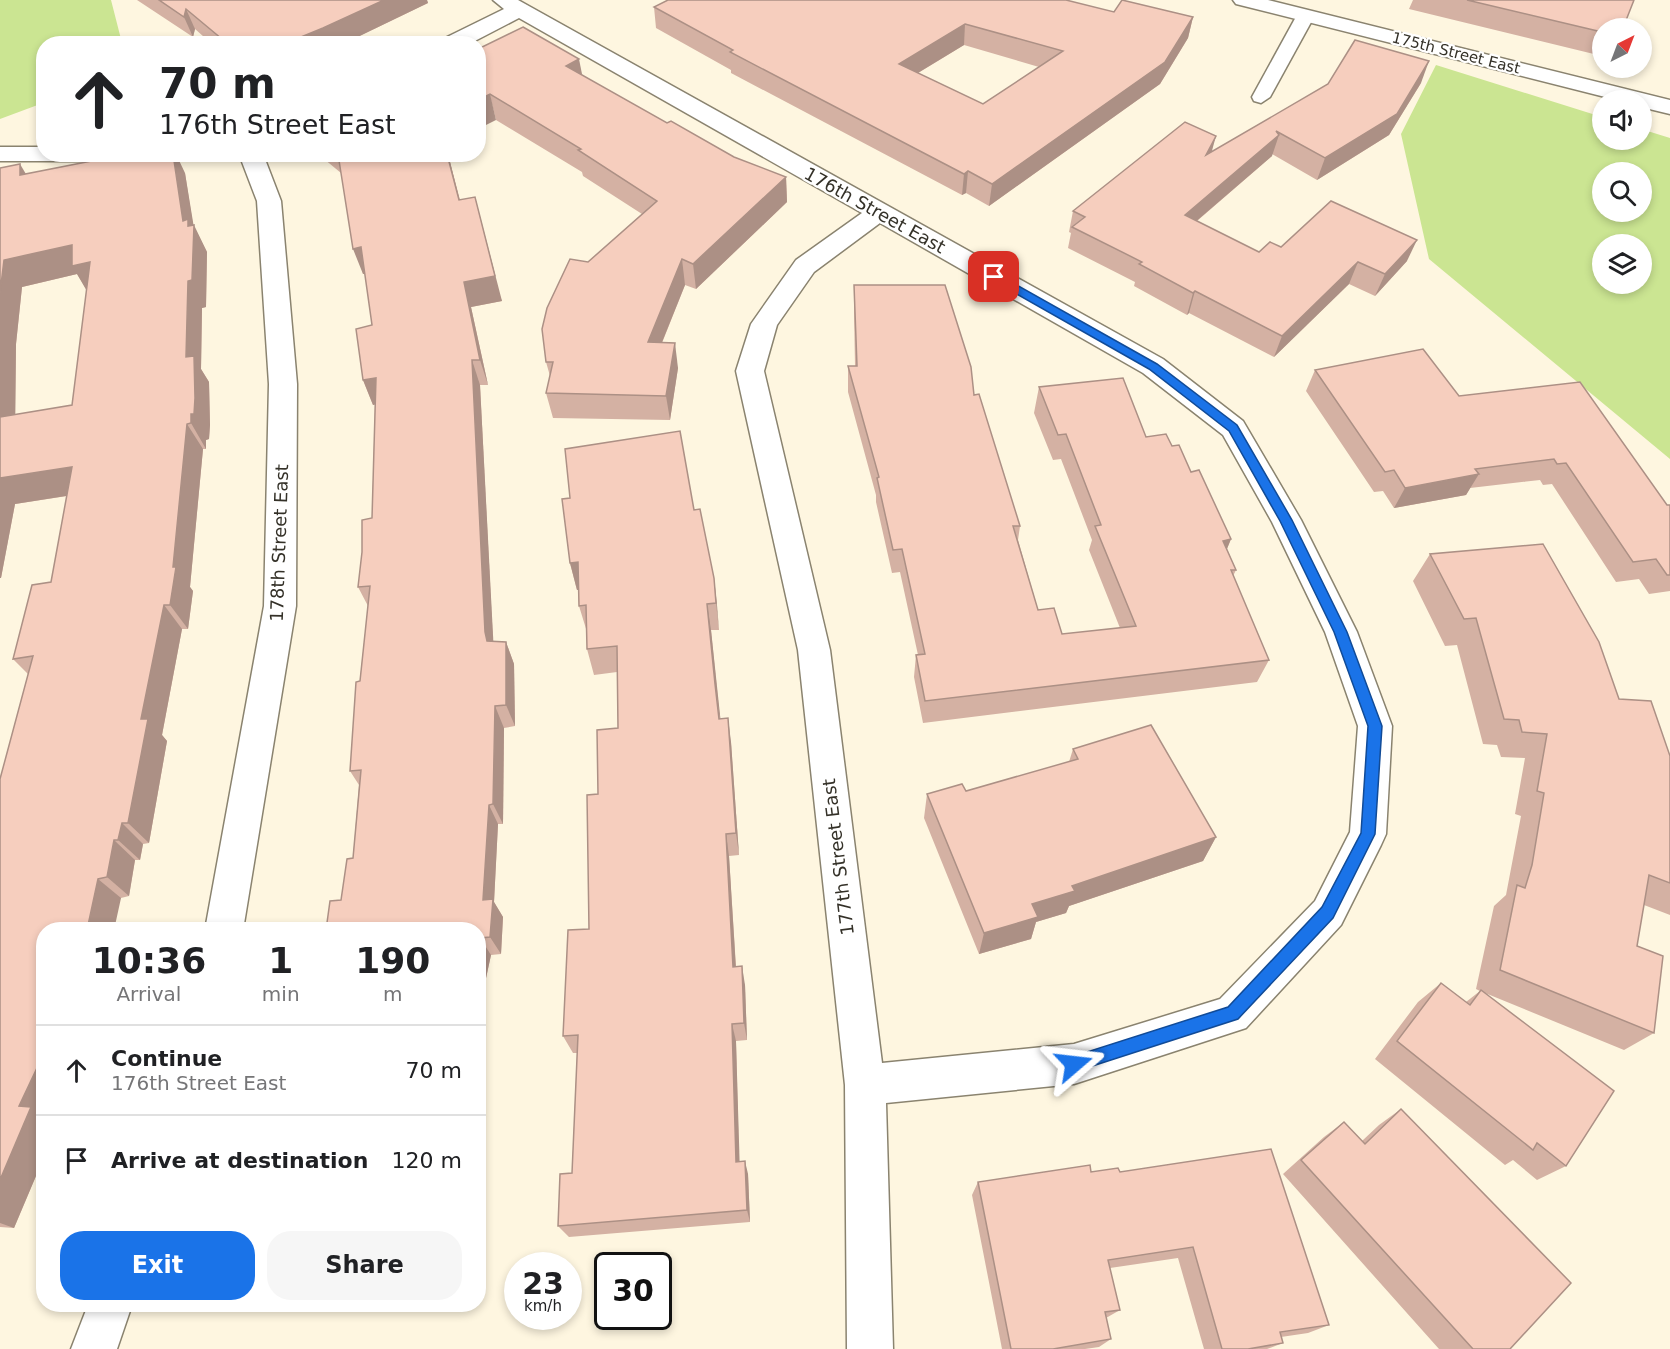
<!DOCTYPE html>
<style>
:root{--surface:#fff;--page:#f6f6f6;--text:#202124;--muted:#757577;--line:#e0e0e0;--accent:#1a73e8}
body{margin:0;font-family:"DejaVu Sans",sans-serif;background:var(--page);color:var(--text);height:100vh;display:flex;flex-direction:column;font-size:22px;white-space:nowrap}
*{box-sizing:border-box;margin:0}
p{font-size:20px;color:var(--muted)}
.icon{flex:none;width:33px;height:33px;fill:none;stroke:currentColor;stroke-width:2;stroke-linecap:round;stroke-linejoin:round}
.map{position:relative;flex:1;overflow:hidden}
.details{position:absolute;left:36px;top:922px;width:450px;height:390px;display:flex;flex-direction:column;background:var(--surface);border-radius:24px;box-shadow:0 3px 9px #0003}
.details>*{flex:none}
.top-card{position:absolute;left:36px;top:36px;width:450px;height:126px;border-radius:24px;box-shadow:0 3px 9px #0003;background:#fff;color:var(--text);overflow:hidden}
.needle{width:39px;rotate:42deg}
.fabs{position:absolute;left:1592px;top:18px;display:grid;gap:12px}
.fabs a{display:grid;place-items:center;width:60px;height:60px;border-radius:50%;background:var(--surface);box-shadow:0 3px 9px #0003;font-size:30px}
.speed{position:absolute;left:504px;top:1252px;display:flex;gap:12px;font-size:30px;font-weight:700;text-align:center}
.speed>*{display:grid;place-content:center;width:78px;height:78px;border-radius:50%;background:var(--surface);box-shadow:0 3px 9px #0003;line-height:1}
.speed small{font-size:15px;font-weight:400}
.speed .limit{border:3px solid #111;border-radius:9px;background:#fff;color:#111}
.pin{position:absolute;display:grid;place-items:center;width:51px;height:51px;color:#fff;margin:-26px;border-radius:12px;box-shadow:0 3px 9px #0006}
.me{position:absolute;width:66px;margin:-33px;rotate:73deg;stroke-linejoin:round;filter:drop-shadow(0 0 4px #0008)}
.turn{display:flex;align-items:center;gap:21px;height:126px;padding:0 24px;font-size:27px}
.turn .icon{width:78px;height:78px;stroke-width:2.5}
.turn b{display:block;font-size:42px;line-height:51px}
.eta{display:flex;justify-content:space-evenly;align-items:center;height:102px;text-align:center}
.eta b{font-size:36px;font-weight:700;line-height:42px}
.primary-button{display:flex;gap:12px;margin-top:auto;padding:12px 24px}
.primary-button a{flex:1;height:69px;border-radius:24px;background:var(--accent);color:#fff;font-size:24px;font-weight:700;line-height:69px;text-align:center}
.primary-button a+a{background:var(--page);color:var(--text)}
ul{padding:0;list-style:none}
li{display:flex;align-items:center;gap:18px;height:90px;padding:0 24px;border-top:2px solid var(--line)}
li div{flex:1}
li b{display:block;font-size:22px}
li em{font-style:normal}
.map>svg:first-child{display:block}
.green{fill:#cbe592;fill-rule:evenodd}
.lines{fill:none;stroke-linecap:round;stroke-linejoin:round}
.service-casing{stroke:#8a836f;stroke-width:3}
.minor-casing{stroke:#8a836f;stroke-width:3}
.service{fill:#fff;fill-rule:evenodd}
.minor{fill:#fff;fill-rule:evenodd}
.wall{fill:#d4b1a3;fill-rule:evenodd}
.shaded-wall{fill:#ac9085}
.building{fill:#f6cebe;stroke:#ac9085;stroke-width:1.5;fill-rule:evenodd}
.route{fill:#1a73e8;stroke:#114b97;stroke-width:1.5}
.labels{text-anchor:middle;dominant-baseline:central;stroke-width:4.5;stroke-linejoin:round;paint-order:stroke}
.far-street-label{font-size:15px;fill:#343128;stroke:#fff}
.street-label{font-size:18px;fill:#343128;stroke:#fff}
</style>
<div class="map">
<svg width="1670" height="1349" viewBox="0 0 1670 1349">
<rect width="100%" height="100%" fill="#fef6e0"/>
<g class="green">
<polygon points="0,0 111,0 122,43 44,44 43,103 0,119"/>
<path d="M1436,65L1602,117V140H1641V129L1670,138V459L1429,259L1401,134ZM1602,172H1641V212H1602ZM1602,244H1641V284H1602Z"/>
</g>
<g class="lines">
<defs>
<polygon id="service" points="1306,10 1315,15 1270,97 1261,103 1254,101 1252,97 1297,15"/>
<g id="minor">
<path d="M493,0H518L527,5L1163,359L1243,421L1301,520L1357,632L1392,726L1386,834L1381,845L1341,925L1246,1028L1074,1084L886,1103L893,1349H847L845,1085L798,650L736,371L751,324L796,260L862,213L519,18L469,44H441L443,39L504,9ZM880,223L1143,373L1223,435L1272,522L1325,632L1358,726L1350,832L1315,901L1220,999L1074,1044L882,1063L830,650L764,371L777,325L814,272Z"/>
<polygon points="1233,0 1268,0 1670,100 1670,114 1641,107 1641,100 1617,100 1236,4"/>
<polygon points="0,147 44,147 44,154 126,154 123,159 115,161 0,161"/>
<polygon points="239,154 263,154 281,201 297,384 296,606 243,930 205,930 264,606 269,384 257,201"/>
<polygon points="88,1305 132,1305 117,1349 71,1349"/>
</g>
</defs>
<use href="#service" class="service-casing"/>
<use href="#minor" class="minor-casing"/>
<use href="#service" class="service"/>
<use href="#minor" class="minor"/>
</g>
<g class="wall">
<polygon points="137,0 427,0 428,3 343,44 212,44 195,29 193,37"/>
<polygon points="1413,0 1634,0 1602,28 1602,56 1409,9"/>
<path d="M654,7L1114,12L1193,17L1188,38L1160,84L989,206L966,193L962,195L731,73V70L656,28ZM964,45L1039,67L983,104L918,73Z"/>
<polygon points="478,49 582,75 667,123 734,157 786,177 787,202 696,289 685,285 662,343 678,368 670,420 553,418 546,393 550,376 546,362 588,262 642,214 583,176 582,172 496,120"/>
<polygon points="1421,83 1389,135 1317,180 1272,154 1272,156 1197,221 1259,252 1281,247 1407,261 1375,296 1349,284 1274,357 1189,313 1187,315 1134,286 1135,282 1068,248 1071,233 1069,232 1073,211 1212,151"/>
<polygon points="318,154 448,154 460,200 502,301 471,307 488,385 480,385 493,641 506,642 514,664 515,726 504,728 503,824 498,824 494,902 503,917 501,954 491,955 478,1015 478,930 341,900 353,858 359,785 350,771 368,606 358,587 372,518 375,404 373,405 363,380 372,325 365,274 363,274 341,173"/>
<path d="M0,168L26,174L185,173L193,225L207,252L206,307L202,308L201,369L209,382L210,425L209,439L206,440V449H203L190,587L193,591L188,629H182L162,735L167,741L149,843L143,844L140,860H135L129,896L121,898L44,930V1157L14,1228L0,1227V779L28,674L13,659L51,582L67,496L15,504L1,578H0ZM77,274L87,290L72,405L15,415L16,344L22,287Z"/>
<polygon points="854,285 974,395 1020,526 1018,540 1038,610 1062,634 1120,628 1089,550 1092,540 1061,459 1053,460 1034,413 1039,387 1146,437 1172,446 1191,472 1231,539 1227,549 1236,570 1233,576 1269,660 1257,682 923,723 914,677 916,655 918,655 900,572 892,573 876,502 876,495 848,392 848,366 855,366 854,311"/>
<polygon points="1315,370 1459,396 1667,505 1670,505 1670,591 1649,594 1639,579 1616,582 1552,484 1543,485 1540,480 1470,488 1466,495 1394,508 1383,491 1374,492 1306,391"/>
<polygon points="694,510 714,578 719,630 711,630 719,709 720,719 731,742 739,855 729,856 736,967 745,985 747,1040 736,1041 739,1162 748,1174 750,1222 569,1237 558,1226 572,1173 577,1053 573,1053 563,1036 589,929 598,794 618,728 617,672 594,675 587,649 587,632 579,606 578,590 577,590 570,563"/>
<polygon points="1430,554 1619,699 1670,756 1670,915 1644,905 1637,946 1654,1033 1624,1050 1485,993 1566,1166 1537,1180 1513,1160 1505,1165 1375,1059 1418,1002 1441,983 1466,1002 1480,991 1476,989 1494,906 1506,895 1521,816 1515,814 1525,758 1501,757 1497,745 1483,744 1457,645 1445,646 1413,581"/>
<polygon points="1073,749 1216,837 1203,861 1069,906 1066,913 1036,922 1031,939 979,954 924,818 927,794 966,791 1069,762"/>
<polygon points="1401,1109 1510,1349 1439,1349 1283,1174 1324,1137 1344,1122 1362,1141 1379,1125"/>
<polygon points="1091,1172 1120,1172 1329,1325 1308,1333 1281,1337 1283,1343 1267,1349 1204,1349 1178,1258 1110,1268 1120,1310 1106,1318 1111,1339 1099,1347 1085,1349 1002,1349 972,1195 978,1182"/>
</g>
<g class="shaded-wall">
<polygon points="384,0 427,0 428,3 343,44 284,44"/>
<polygon points="186,9 195,29 193,37 184,17"/>
<polygon points="1193,17 1188,38 1160,84 989,206 992,184"/>
<polygon points="965,24 964,45 898,85 899,64"/>
<polygon points="579,59 584,84 566,66"/>
<polygon points="1429,61 1421,83 1389,135 1317,180 1325,158"/>
<polygon points="490,94 496,120 478,129 478,100"/>
<polygon points="1279,135 1272,156 1179,236 1185,215"/>
<polygon points="1216,136 1210,158 1206,155"/>
<polygon points="173,154 176,154 185,173 194,228 194,225 207,252 206,307 202,308 201,369 209,382 210,425 209,439 206,440 206,449 191,423 186,357 188,281 183,221"/>
<polygon points="447,154 448,154 466,226 459,200"/>
<polygon points="20,164 36,191 20,175"/>
<polygon points="968,171 966,193 962,195 964,174"/>
<polygon points="786,177 787,202 696,289 693,264"/>
<polygon points="475,197 502,301 471,307 488,385 480,360 464,282"/>
<polygon points="1417,240 1407,261 1375,296 1385,274"/>
<polygon points="72,245 90,262 88,293 77,274 22,287 16,344 15,444 0,425 0,293 4,260"/>
<polygon points="361,247 371,273 363,274 353,249"/>
<polygon points="682,259 685,285 652,367 648,342"/>
<polygon points="1358,262 1349,284 1274,357 1282,336"/>
<polygon points="1195,291 1189,313 1187,315 1193,293"/>
<polygon points="675,343 678,368 670,420 666,396"/>
<polygon points="472,360 480,385 494,654 487,641 485,632"/>
<polygon points="376,378 386,402 373,405 363,380"/>
<polygon points="187,424 203,449 190,587 193,591 188,629 170,605 173,567"/>
<polygon points="72,467 91,492 15,504 1,578 0,578 0,478"/>
<polygon points="1479,474 1466,495 1394,508 1405,488"/>
<polygon points="1231,539 1221,563 1223,541"/>
<polygon points="578,562 586,589 577,590 570,563"/>
<polygon points="714,578 717,605 719,630 716,603"/>
<polygon points="707,604 711,630 723,743 715,684"/>
<polygon points="164,605 182,629 162,735 167,741 149,843 128,823 141,719"/>
<polygon points="506,642 514,664 515,726 506,705"/>
<polygon points="495,706 504,728 503,824 493,804"/>
<polygon points="728,718 731,742 739,855 736,833"/>
<polygon points="489,805 498,824 494,902 503,917 501,954 490,937 483,900"/>
<polygon points="122,823 143,844 140,860 118,840"/>
<polygon points="726,834 729,856 737,986 733,967"/>
<polygon points="1216,837 1203,861 1069,906 1066,913 1036,922 1031,939 979,954 984,933 1032,904 1072,886"/>
<polygon points="114,840 135,860 129,896 107,877"/>
<polygon points="98,879 121,898 114,930 87,930"/>
<polygon points="480,938 491,955 478,1015 478,947"/>
<polygon points="742,966 745,985 747,1040 744,1023"/>
<polygon points="732,1024 736,1041 740,1175 736,1162"/>
<polygon points="44,1053 44,1157 14,1228 0,1223 0,1180 19,1106"/>
<polygon points="745,1161 748,1174 750,1222 747,1210"/>
</g>
<g class="building">
<polygon points="159,0 384,0 323,28 284,44 228,44 186,9 184,17"/>
<path d="M668,0H1066L1114,12L1122,0L1193,17L1165,62L992,184L968,171L964,174L730,52L733,50L654,7ZM965,24L1063,51L983,104L899,64Z"/>
<polygon points="1467,0 1634,0 1623,28 1602,28 1602,32"/>
<polygon points="523,27 579,59 566,66 667,123 671,121 734,157 786,177 693,264 682,259 648,342 675,343 666,396 546,393 553,362 546,362 542,329 547,308 570,259 588,262 657,201 578,150 581,149 490,94 478,100 478,49"/>
<polygon points="179,37 178,44 125,44 125,42"/>
<polygon points="1355,40 1429,61 1397,114 1325,158 1276,131 1279,135 1185,215 1259,252 1270,242 1281,247 1331,201 1417,240 1385,274 1358,262 1282,336 1195,291 1193,293 1139,264 1142,262 1072,227 1085,217 1073,211 1185,122 1216,136 1206,155 1328,84"/>
<polygon points="127,154 173,154 183,221 188,219 188,226 194,225 192,280 188,281 186,357 194,356 195,398 194,414 191,414 191,423 187,424 173,567 176,567 170,605 164,605 141,719 148,719 128,823 122,823 118,840 114,840 107,877 98,879 87,930 44,930 44,1053 19,1106 31,1107 0,1180 0,779 33,656 13,659 32,585 51,582 72,467 0,478 0,417 72,405 90,262 72,266 72,245 4,260 0,293 0,168 20,164 20,175"/>
<polygon points="338,154 447,154 459,200 475,197 495,276 464,282 480,360 472,360 485,632 487,641 506,642 506,705 495,706 493,804 489,805 483,900 493,899 490,937 480,938 478,947 478,930 326,930 330,901 341,900 347,859 353,858 361,770 350,771 356,682 360,681 370,586 358,587 362,552 362,520 372,518 376,378 363,380 356,329 372,325 361,247 353,249"/>
<polygon points="854,285 945,285 971,367 974,395 979,394 1020,526 1013,526 1038,610 1054,608 1062,634 1136,626 1095,526 1101,525 1066,434 1058,435 1039,387 1123,378 1146,437 1166,434 1172,446 1179,445 1191,472 1199,470 1231,539 1223,541 1236,570 1231,570 1269,660 925,701 916,655 925,654 902,549 893,550 877,478 879,477 848,366 857,366"/>
<polygon points="1423,349 1459,396 1580,382 1667,505 1670,505 1670,575 1667,575 1656,559 1633,562 1566,463 1557,464 1554,459 1475,469 1479,474 1405,488 1394,470 1385,472 1315,370"/>
<polygon points="680,431 694,510 700,509 714,578 716,603 707,604 715,684 719,719 728,718 736,833 726,834 733,967 742,966 744,1023 732,1024 736,1162 745,1161 747,1210 558,1226 560,1174 572,1173 578,1035 563,1036 568,930 589,929 587,795 598,794 597,730 618,728 617,646 587,649 586,605 579,606 578,562 570,563 562,499 570,498 565,449"/>
<polygon points="1543,544 1599,642 1619,699 1651,701 1670,756 1670,883 1649,875 1637,946 1663,956 1654,1033 1500,970 1517,885 1525,888 1532,865 1544,793 1537,791 1547,734 1522,732 1519,720 1504,719 1476,618 1464,619 1430,554"/>
<polygon points="1151,725 1216,837 1072,886 1075,891 1032,904 1038,917 984,933 927,794 962,784 966,791 1078,759 1073,749"/>
<polygon points="1441,983 1470,1005 1481,990 1614,1091 1566,1166 1537,1143 1533,1150 1397,1041"/>
<polygon points="1401,1109 1571,1283 1510,1349 1473,1349 1301,1160 1344,1122 1365,1144"/>
<polygon points="1271,1149 1329,1325 1280,1332 1283,1343 1248,1349 1222,1349 1193,1247 1108,1260 1120,1310 1105,1312 1111,1339 1053,1349 1011,1349 978,1182 1090,1165 1091,1172 1118,1168 1120,1172"/>
</g>
<polygon class="route" points="990,274 997,274 1157,364 1237,425 1292,520 1347,632 1382,726 1375,834 1333,918 1238,1019 1074,1072 1068,1070 1066,1064 1068,1058 1228,1007 1322,907 1361,833 1368,726 1334,632 1280,521 1229,431 1149,369 990,279"/>
<g class="labels">
<g class="far-street-label">
<text transform="translate(1456 53) rotate(14)">175th Street East</text>
</g>
<g class="street-label">
<text transform="translate(875 210) rotate(29)">176th Street East</text>
<text transform="translate(279 543) rotate(-88)">178th Street East</text>
<text transform="translate(838 857) rotate(-97)">177th Street East</text>
</g>
</g>
</svg>
<div class="fabs">
<a><svg class="needle" viewBox="-14 -14 28 28"><path d="M0-13l5 13h-10z" fill="#e53935"/><path d="M0 13l5-13h-10z" fill="#757577"/></svg></a>
<a><svg class="icon" aria-label="sound" viewBox="0 0 24 24"><path d="M4 9h4l5-4v14l-5-4H4zM17 9q2 3 0 6"/></svg></a>
<a><svg class="icon" aria-label="search" viewBox="0 0 24 24"><circle cx="10" cy="10" r="6"/><path d="M15 15l6 6"/></svg></a>
<a><svg class="icon" aria-label="layers" viewBox="0 0 24 24"><path d="M12 4l9 5-9 5-9-5zM3 14l9 5 9-5"/></svg></a>
</div>
<div class="speed"><div>23<small>km/h</small></div><div class="limit">30</div></div>
<div class="pin" style="left:994px;top:277px;background:#d93025"><svg class="icon" aria-label="arrive" viewBox="0 0 24 24"><path d="M6 21V4h12l-3 4 3 4H6"/></svg></div>
<svg class="me" style="left:1074px;top:1064px" viewBox="-20 -20 40 40"><path d="M0-17L14 15 0 8-14 15z" fill="#1a73e8" stroke="#fff" stroke-width="4"/></svg>
<div class="top-card">
<div class="turn"><svg class="icon" aria-label="ahead" viewBox="0 0 24 24"><path d="M12 20V5M6 11l6-6 6 6"/></svg><div><b>70 m</b>176th Street East</div></div>
</div>
<section class="details">
<div class="eta">
<div><b>10:36</b><p>Arrival</p></div>
<div><b>1</b><p>min</p></div>
<div><b>190</b><p>m</p></div>
</div>
<ul>
<li><svg class="icon" aria-label="ahead" viewBox="0 0 24 24"><path d="M12 20V5M6 11l6-6 6 6"/></svg><div><b>Continue</b><p>176th Street East</p></div><em>70 m</em></li>
<li><svg class="icon" aria-label="arrive" viewBox="0 0 24 24"><path d="M6 21V4h12l-3 4 3 4H6"/></svg><div><b>Arrive at destination</b></div><em>120 m</em></li>
</ul>
<div class="primary-button"><a>Exit</a><a>Share</a></div>
</section>
</div>
